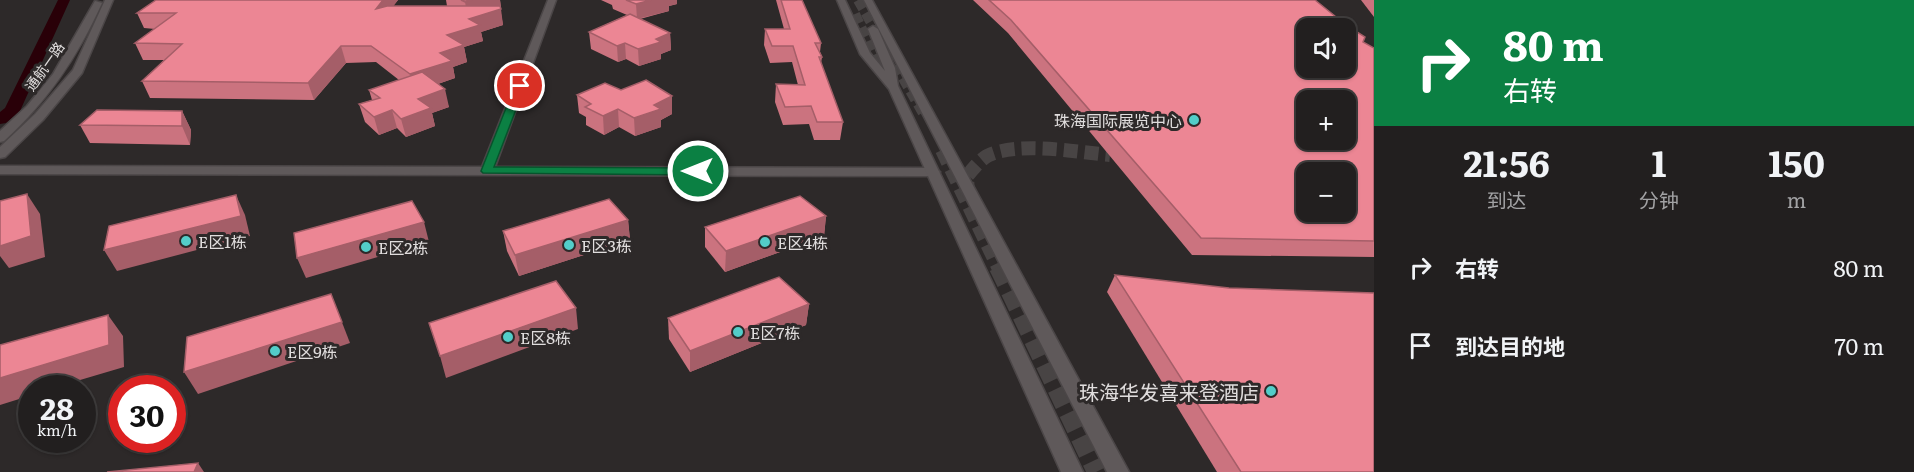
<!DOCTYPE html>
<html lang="zh">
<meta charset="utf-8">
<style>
:root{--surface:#221f1f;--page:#2e2c2c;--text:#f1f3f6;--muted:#a2a2a4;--line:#3f3d3d}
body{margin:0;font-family:Literata,"Noto Sans SC",serif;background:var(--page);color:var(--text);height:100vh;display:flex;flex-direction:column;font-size:22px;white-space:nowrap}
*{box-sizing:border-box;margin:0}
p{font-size:20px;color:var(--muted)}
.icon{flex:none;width:33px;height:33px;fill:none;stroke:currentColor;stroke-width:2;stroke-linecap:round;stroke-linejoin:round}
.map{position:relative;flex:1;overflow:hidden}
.details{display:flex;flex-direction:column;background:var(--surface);width:540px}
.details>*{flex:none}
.hud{background:#0b8043;color:#fff;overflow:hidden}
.fabs{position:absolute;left:1296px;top:18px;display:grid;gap:12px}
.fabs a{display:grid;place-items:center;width:60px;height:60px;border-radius:12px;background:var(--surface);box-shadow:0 2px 4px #0004,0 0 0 2px var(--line);font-size:30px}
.speed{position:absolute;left:18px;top:375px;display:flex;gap:12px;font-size:30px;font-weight:700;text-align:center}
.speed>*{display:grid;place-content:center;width:78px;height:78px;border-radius:50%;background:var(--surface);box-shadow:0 2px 4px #0004,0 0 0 2px var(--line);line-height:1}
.speed small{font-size:15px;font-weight:400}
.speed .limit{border:9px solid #d22;background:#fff;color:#111}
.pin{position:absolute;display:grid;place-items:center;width:51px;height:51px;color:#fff;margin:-26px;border:3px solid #fff;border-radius:50%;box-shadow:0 2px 6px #0007}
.me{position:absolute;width:66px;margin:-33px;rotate:270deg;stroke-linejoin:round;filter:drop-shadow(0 0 4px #0008)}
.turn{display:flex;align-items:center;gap:21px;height:126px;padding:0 30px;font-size:27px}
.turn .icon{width:78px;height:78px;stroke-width:2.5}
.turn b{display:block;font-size:42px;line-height:51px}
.eta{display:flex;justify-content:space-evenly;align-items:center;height:102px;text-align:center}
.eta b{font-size:36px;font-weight:700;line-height:42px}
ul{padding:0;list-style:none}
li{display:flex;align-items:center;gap:18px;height:78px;padding:0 30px}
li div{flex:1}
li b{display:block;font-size:22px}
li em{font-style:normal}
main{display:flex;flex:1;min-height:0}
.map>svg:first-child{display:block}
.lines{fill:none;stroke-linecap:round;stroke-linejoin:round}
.canal{fill:#290008;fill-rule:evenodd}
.secondary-tunnel-far2{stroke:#484444;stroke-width:10;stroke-dasharray:10 5;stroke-linecap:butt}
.secondary-tunnel-far1{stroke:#484444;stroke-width:14;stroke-dasharray:14 7;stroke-linecap:butt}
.secondary-tunnel{stroke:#484444;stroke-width:18;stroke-dasharray:18 9;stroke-linecap:butt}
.minor-casing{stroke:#4b4647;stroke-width:3}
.secondary-casing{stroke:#4b4647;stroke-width:3}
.minor{fill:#5f595a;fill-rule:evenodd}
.secondary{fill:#5f595a;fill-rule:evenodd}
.wall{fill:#cb737f}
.shaded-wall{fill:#a55e68}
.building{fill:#ec8694;stroke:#a55e68;stroke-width:1.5;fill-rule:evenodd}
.route{fill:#0b8043;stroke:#07532c;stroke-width:1.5}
.poi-dot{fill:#53cdc9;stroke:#2d2929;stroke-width:2}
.labels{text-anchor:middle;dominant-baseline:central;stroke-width:6;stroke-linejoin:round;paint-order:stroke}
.far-street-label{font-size:14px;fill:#e0dddd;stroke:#2d2929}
.poi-label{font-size:16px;fill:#e0dddd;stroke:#2d2929;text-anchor:start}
.near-poi-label{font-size:20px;fill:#e0dddd;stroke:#2d2929;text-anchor:end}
</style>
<main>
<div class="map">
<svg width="1374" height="472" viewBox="0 0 1374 472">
<rect width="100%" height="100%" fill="#2d2929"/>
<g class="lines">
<polygon class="canal" points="58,0 70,0 20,111 6,123 0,124 0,112 5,108"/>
<g class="secondary-tunnel-far2">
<polyline points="858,0 924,115"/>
<polyline points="855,14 885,79"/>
</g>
<g class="secondary-tunnel-far1">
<polyline points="942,150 999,269"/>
<path d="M968,196L967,176C973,169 979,161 987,156C1018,141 1076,152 1110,155"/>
</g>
<polyline class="secondary-tunnel" points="998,267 1096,472"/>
<defs>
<polygon id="minor" points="548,0 556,0 495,167 933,168 940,172 933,176 0,174 0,166 482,167"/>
<g id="secondary">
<polygon points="105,0 113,0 82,73 43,120 5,157 0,158 0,147 35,114 73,70"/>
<polygon points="837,0 845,0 870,53 885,71 868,29 873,26 878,29 895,68 898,86 1083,472 1061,472 889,89 860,54"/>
<polygon points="864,0 872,0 1129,472 1107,472"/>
<path d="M95,1L102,3C78,56 48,101 4,141L0,142V131L27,106L53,74Z"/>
</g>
</defs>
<use href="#minor" class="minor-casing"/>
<use href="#secondary" class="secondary-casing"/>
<use href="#minor" class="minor"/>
<use href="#secondary" class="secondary"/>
</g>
<g class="wall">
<polygon points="398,0 393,6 447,6 446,0 500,0 501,8 500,8 503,25 481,32 483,41 464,47 467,62 453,67 455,78 438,84 449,107 432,113 435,126 406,137 397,128 379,135 365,122 359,104 372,100 369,90 399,80 376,62 346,63 314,100 150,98 142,81 164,60 143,60 135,43 155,29 144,28 137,13"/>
<polygon points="601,0 677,0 677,4 669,6 669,11 640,19 670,33 671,50 661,54 661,59 639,66 626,59 618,62 591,49 589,32 627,15 613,9 612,5"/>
<polygon points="776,0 802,0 821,43 820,52 822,57 821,63 843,122 840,140 814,140 809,124 783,125 775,102 776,84 798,85 792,62 770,63 764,45 765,29 784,29"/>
<polygon points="973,0 1315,0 1363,42 1374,48 1374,257 1192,255 1008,33"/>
<polygon points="1361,0 1374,0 1374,17"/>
<polygon points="621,90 672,96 672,114 661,120 661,127 635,136 619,127 604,135 586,125 586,117 579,113 577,95"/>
<polygon points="182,111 191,130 190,145 90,143 80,125"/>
<polygon points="826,216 824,236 725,272 705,247 705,227"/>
<polygon points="628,220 630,240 519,276 507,251 503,231"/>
<polygon points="1115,275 1374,472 1217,472 1107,292"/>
<polygon points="809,304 806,325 690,372 669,339 668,318"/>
</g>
<g class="shaded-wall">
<polygon points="383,0 398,0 380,24 376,9"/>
<polygon points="472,0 500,0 501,8 468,18 465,2"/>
<polygon points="651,0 677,0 677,4 669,6 669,11 637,19 636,4"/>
<polygon points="501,9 503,25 481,32 483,41 464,47 467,62 453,67 455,78 414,92 410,74 440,53 447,35 469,19"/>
<polygon points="670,33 671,50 661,54 661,59 639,66 638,49 656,39"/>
<polygon points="625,43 626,59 618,62 617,46"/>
<polygon points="341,46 346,63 314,100 308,83"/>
<polygon points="445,89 449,107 432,113 435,126 406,137 401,119 418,99"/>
<polygon points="672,96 672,114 661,120 661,127 635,136 634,118 654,105"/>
<polygon points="618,109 619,127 604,135 603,116"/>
<polygon points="392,110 397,128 379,135 374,117"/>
<polygon points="182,111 191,130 190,145 182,126"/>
<polygon points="27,194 40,214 45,257 9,268 0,256 0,246"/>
<polygon points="236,195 245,215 250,236 117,271 104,250"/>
<polygon points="826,216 824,236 725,272 726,251"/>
<polygon points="628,220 630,240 519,276 515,255"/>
<polygon points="424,222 429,242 306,278 297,258"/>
<polygon points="331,294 350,343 198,394 184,372"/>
<polygon points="809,304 806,325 690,372 690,351"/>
<polygon points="576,308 578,329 446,378 440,356"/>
<polygon points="108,315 123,336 124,367 53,388 32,388 32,395 0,405 0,378"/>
<polygon points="198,463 204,472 194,472"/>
</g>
<g class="building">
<polygon points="156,0 383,0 376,9 387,6 500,6 501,9 469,19 480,25 447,35 464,45 440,53 452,61 410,74 371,46 341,46 308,83 142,81 182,44 135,43 176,13 137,13"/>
<polygon points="461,0 472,0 465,2"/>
<polygon points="626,0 651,0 636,4"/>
<polygon points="781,0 802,0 821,43 815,43 822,57 819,57 843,122 817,122 811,106 785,107 776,84 805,85 793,46 772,46 765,29 790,29"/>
<path d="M989,0H1315L1346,25L1365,37L1363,42L1374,48V241L1201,238L1011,20ZM1306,28H1346V68H1306ZM1306,100H1346V140H1306ZM1306,172H1346V212H1306Z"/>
<polygon points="630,14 670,33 656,39 661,42 638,49 625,43 617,46 589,32"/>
<polygon points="422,72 445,89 418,99 431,108 401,119 392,110 374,117 359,104 380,98 369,90"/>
<polygon points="646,80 672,96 654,105 661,109 634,118 618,109 603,116 585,107 591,104 577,95 605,83 621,90"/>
<polygon points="97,110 182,111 182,126 80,125"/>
<polygon points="27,194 31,236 0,246 0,201"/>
<polygon points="236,195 241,216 104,250 109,226"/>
<polygon points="800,196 826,216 726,251 705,227"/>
<polygon points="609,199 628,220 515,255 503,231"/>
<polygon points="412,201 424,222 297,258 294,233"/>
<polygon points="1115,275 1229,288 1374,293 1374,472 1241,472"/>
<polygon points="779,277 809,304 690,351 668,318"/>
<polygon points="556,281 576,308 440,356 429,323"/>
<polygon points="331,294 342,322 184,372 187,337"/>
<polygon points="108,315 109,345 0,378 0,345"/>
<polygon points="198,463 194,472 107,472"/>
</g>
<polygon class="route" points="516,83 525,86 494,167 698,168 704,171 698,175 483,173 481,171"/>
<g class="poi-dot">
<circle cx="1194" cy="120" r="6"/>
<circle cx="186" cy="241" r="6"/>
<circle cx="765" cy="242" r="6"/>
<circle cx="569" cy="245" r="6"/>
<circle cx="366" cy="247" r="6"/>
<circle cx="738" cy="332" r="6"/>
<circle cx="508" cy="337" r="6"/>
<circle cx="275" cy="351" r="6"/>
<circle cx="1271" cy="391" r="6"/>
</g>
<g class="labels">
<g class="far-street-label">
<text transform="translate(44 66) rotate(-55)">通航一路</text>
</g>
<g class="poi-label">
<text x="1182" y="120" text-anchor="end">珠海国际展览中心</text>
<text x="198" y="241">E区1栋</text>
<text x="777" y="242">E区4栋</text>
<text x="581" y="245">E区3栋</text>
<text x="378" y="247">E区2栋</text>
<text x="750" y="332">E区7栋</text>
<text x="520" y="337">E区8栋</text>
<text x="287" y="351">E区9栋</text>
</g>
<g class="near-poi-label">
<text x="1259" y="391">珠海华发喜来登酒店</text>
</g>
</g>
</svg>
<div class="fabs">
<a><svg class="icon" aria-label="sound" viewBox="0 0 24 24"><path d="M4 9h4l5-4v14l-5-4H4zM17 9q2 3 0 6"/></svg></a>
<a>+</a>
<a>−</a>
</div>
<div class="speed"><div>28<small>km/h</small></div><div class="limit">30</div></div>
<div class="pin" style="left:520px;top:86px;background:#d93025"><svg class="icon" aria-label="arrive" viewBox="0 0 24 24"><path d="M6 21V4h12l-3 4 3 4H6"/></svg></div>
<svg class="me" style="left:698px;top:171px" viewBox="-20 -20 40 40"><circle r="17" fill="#0b8043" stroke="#fff" stroke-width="3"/><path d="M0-11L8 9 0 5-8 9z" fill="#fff"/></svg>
</div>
<section class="details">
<div class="hud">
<div class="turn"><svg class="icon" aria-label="right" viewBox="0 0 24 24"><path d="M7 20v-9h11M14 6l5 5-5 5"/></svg><div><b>80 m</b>右转</div></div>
</div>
<div class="eta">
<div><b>21:56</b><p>到达</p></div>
<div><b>1</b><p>分钟</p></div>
<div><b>150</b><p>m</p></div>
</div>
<ul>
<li><svg class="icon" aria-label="right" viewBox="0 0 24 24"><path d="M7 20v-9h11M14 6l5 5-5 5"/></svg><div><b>右转</b></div><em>80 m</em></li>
<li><svg class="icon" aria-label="arrive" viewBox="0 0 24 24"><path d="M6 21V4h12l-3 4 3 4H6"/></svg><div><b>到达目的地</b></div><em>70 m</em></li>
</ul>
</section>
</main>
